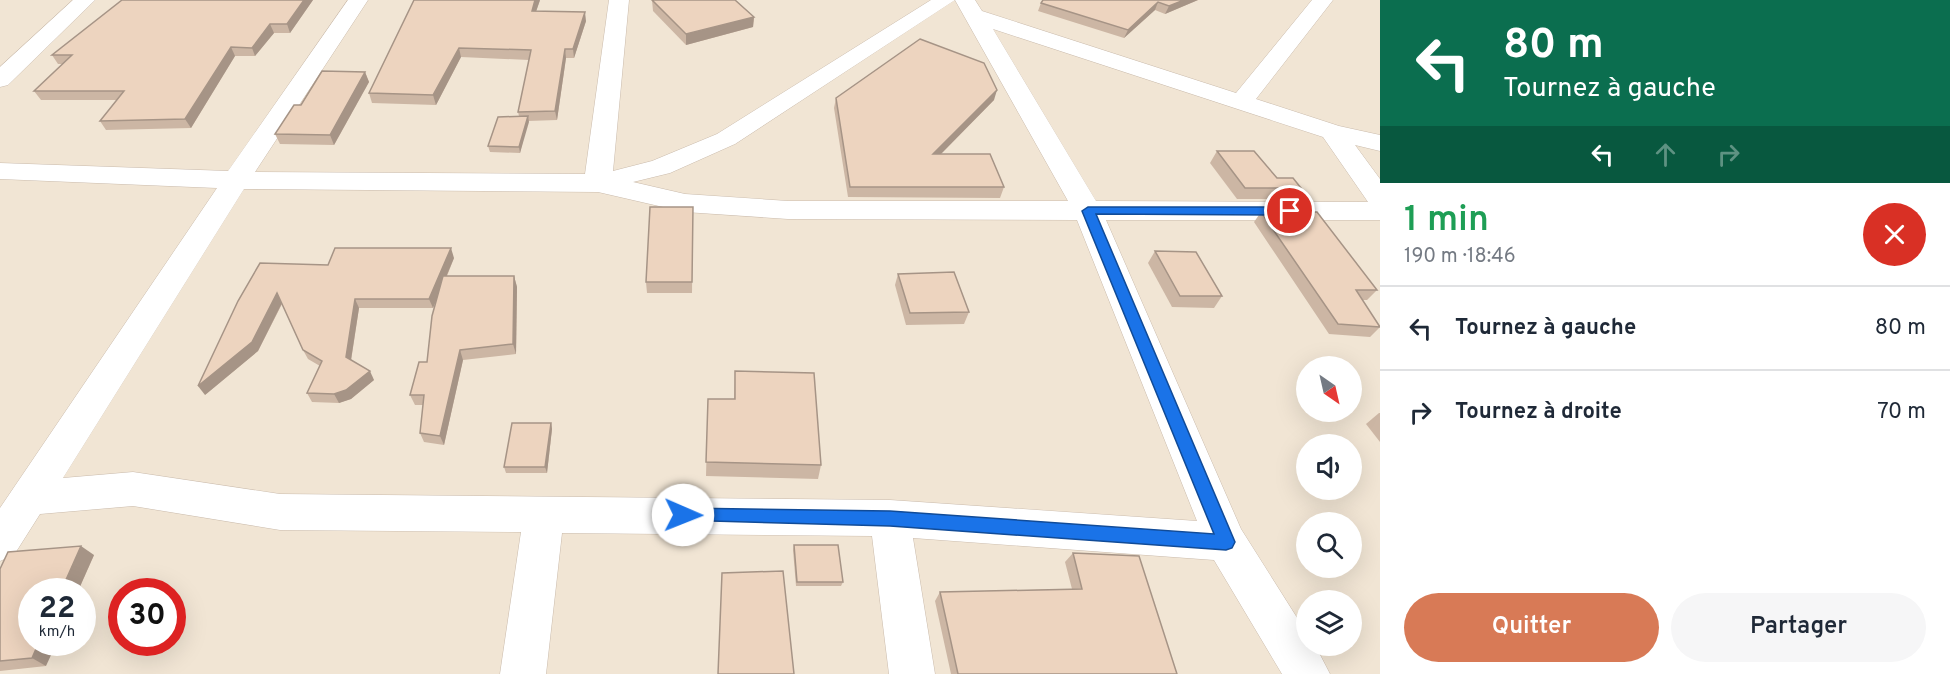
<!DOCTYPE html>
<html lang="fr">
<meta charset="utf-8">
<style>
:root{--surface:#fff;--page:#f6f6f7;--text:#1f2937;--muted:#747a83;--line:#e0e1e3;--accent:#d87a56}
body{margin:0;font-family:Overpass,sans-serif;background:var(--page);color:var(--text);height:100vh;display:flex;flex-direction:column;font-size:22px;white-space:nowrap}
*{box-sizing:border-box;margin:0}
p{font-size:20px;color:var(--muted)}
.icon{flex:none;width:33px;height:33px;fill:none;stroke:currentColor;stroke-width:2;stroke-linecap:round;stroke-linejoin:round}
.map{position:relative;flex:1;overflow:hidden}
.details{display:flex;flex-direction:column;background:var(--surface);width:570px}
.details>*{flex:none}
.guide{background:#0b6e4f;color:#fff;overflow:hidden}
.needle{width:39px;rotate:146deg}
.tools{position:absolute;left:1296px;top:356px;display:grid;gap:12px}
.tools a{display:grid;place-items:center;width:66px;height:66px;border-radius:50%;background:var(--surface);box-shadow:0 6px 24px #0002;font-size:30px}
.speed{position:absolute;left:18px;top:578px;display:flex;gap:12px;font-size:30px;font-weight:700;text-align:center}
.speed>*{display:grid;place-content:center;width:78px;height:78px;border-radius:50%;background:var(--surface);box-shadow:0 6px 24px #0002;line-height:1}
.speed small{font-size:15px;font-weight:400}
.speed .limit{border:9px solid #d22;background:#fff;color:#111}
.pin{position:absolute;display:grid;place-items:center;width:51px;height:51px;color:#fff;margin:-26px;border:3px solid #fff;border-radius:50%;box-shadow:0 2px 6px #0007}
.me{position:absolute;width:66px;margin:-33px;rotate:91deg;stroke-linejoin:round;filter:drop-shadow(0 0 4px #0008)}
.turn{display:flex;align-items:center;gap:21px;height:126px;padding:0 24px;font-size:27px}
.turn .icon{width:78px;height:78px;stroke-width:2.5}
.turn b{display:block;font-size:42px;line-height:51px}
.lanes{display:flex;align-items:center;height:57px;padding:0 24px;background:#0003;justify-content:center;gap:30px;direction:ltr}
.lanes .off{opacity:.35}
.round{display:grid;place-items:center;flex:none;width:63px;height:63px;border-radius:32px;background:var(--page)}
.summary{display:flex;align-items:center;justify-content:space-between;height:102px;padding:0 24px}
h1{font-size:36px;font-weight:600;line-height:45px;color:#1e9e55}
.action{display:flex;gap:12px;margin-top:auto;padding:12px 24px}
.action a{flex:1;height:69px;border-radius:36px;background:var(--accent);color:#fff;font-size:24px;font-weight:600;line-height:69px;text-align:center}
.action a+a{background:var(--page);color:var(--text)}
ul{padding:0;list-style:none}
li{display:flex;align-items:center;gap:18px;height:84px;padding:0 24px;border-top:2px solid var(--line)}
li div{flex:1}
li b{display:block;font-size:22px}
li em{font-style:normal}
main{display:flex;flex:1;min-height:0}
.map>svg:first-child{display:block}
.residential{fill:#f1e5d4;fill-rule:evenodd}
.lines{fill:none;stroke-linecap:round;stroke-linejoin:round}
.street-casing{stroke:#cabbac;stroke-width:1}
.street{fill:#fff;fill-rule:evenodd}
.wall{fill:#ccb6a4}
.shaded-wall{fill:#a69486}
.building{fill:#edd4bf;stroke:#a69486;stroke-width:1.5}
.route{fill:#1a73e8;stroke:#114b97;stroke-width:1.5}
</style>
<main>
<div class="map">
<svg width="1380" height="674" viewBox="0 0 1380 674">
<rect width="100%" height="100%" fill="#faf3e5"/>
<path class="residential" d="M0,0H1380V674H0ZM1306,366H1352V411H1306ZM1306,444H1352V489H1306ZM1306,522H1352V567H1306ZM32,591H82V642H32ZM122,591H172V642H122ZM1306,600H1352V645H1306Z"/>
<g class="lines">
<defs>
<g id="street">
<polygon points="73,0 95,0 8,85 0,87 0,67"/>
<path d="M348,0H368L255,172L585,174L609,0H629L613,171L652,161L717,134L931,0H975L982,11L1236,93L1312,0H1333L1256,99L1339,126L1380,135V151L1355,145L1380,179V220H1106L1241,529L1306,632V645H1315L1330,674H1282L1214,560L913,538L935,674H889L872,536L562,533L546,674H500L521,532L280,530L133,506L40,514L14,555L0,561V508L217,188L0,179V163L228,171ZM955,0L1068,201H788L685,194L633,182L670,173L735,144ZM993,29L1323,137L1368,202L1096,201ZM244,189L598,192L685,212L788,219L1077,220L1197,521L890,500L280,494L133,472L63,478Z"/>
</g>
</defs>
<use href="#street" class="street-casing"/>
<use href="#street" class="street"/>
</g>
<g class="wall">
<polygon points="313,0 290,33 274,33 255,56 235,56 191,128 106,130 100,121 117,100 41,100 34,91 63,64 58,64 52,55"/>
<polygon points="540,0 536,12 586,21 574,58 566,58 557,120 528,121 520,153 490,152 488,146 519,116 518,112 529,60 461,57 436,105 372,103 369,93"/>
<polygon points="652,0 754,17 753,27 686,45 653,11"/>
<polygon points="1043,0 1198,0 1165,14 1155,10 1124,38 1038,11 1041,3"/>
<polygon points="365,72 369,82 334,145 280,144 275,134 301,105"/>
<polygon points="836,98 994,100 941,154 1004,187 1000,198 848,197 834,108"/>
<polygon points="1217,151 1277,178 1301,188 1292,199 1237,199 1210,163"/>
<polygon points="693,207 692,293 647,293 646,282"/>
<polygon points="1261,212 1377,290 1367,300 1362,300 1380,327 1370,337 1329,334 1254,222"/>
<polygon points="1155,251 1222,296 1214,308 1172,307 1148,263"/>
<polygon points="454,258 447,276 514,276 517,287 516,354 463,360 444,445 424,442 420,433 423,405 415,405 410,395 427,362 437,299 433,308 359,308 351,361 374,380 351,399 339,403 312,402 307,393 320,366 308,359 303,350 282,304 258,351 205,395 238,301 328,265"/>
<polygon points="898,274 969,312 964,324 906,325 895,285"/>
<polygon points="735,371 821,465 818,479 706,476 708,399 734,399"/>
<polygon points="1379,413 1380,413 1380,442 1366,424"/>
<polygon points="551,423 552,429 547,473 506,473 504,467"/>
<polygon points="794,545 843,582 841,586 796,586 793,550"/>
<polygon points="1073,553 1177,674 951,674 935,601 940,592 1072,589 1065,562"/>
<polygon points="94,555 78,591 32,591 46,666 0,671 0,569"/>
</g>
<g class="shaded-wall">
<polygon points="304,0 313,0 290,33 287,24"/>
<polygon points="535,0 540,0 533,20 532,11"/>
<polygon points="1184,0 1198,0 1165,14 1169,6"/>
<polygon points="1158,2 1155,10 1124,38 1128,30"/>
<polygon points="585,12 586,21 574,58 573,49"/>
<polygon points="754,17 753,27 686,45 686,34"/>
<polygon points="270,24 274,33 255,56 252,48"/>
<polygon points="231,47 235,56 191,128 185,119"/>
<polygon points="459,48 461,57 436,105 433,95"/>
<polygon points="565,49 566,58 557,120 555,111"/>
<polygon points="365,72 369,82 334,145 330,135"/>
<polygon points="997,90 994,100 930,165 933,154"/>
<polygon points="528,116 529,122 520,153 519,147"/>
<polygon points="451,248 454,258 433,308 429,299"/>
<polygon points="514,276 517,287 516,354 513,344"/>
<polygon points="277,293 282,303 258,351 205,395 198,386"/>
<polygon points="355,299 359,308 350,366 346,357"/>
<polygon points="460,350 463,360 444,445 440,436"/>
<polygon points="370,371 374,380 351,399 339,403 334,394"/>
<polygon points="551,423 552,429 547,473 545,467"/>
<polygon points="81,546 94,555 78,591 61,591"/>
<polygon points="39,642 57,642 46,666 32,658"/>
</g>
<g class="building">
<polygon points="122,0 304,0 287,24 270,24 252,48 231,47 185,119 100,121 124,91 34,91 72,55 52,55"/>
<polygon points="414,0 535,0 532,11 585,12 573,49 565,49 555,111 518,112 531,50 459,48 433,95 369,93"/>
<polygon points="652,0 735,0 754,17 686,34"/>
<polygon points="1043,0 1184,0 1169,6 1158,2 1128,30 1041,3"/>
<polygon points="920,39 984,63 997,90 933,154 990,154 1004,187 850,187 836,98"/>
<polygon points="322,71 365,72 330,135 275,134 294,105 301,105"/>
<polygon points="528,116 519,147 488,146 498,117"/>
<polygon points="1217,151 1254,151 1277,178 1293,178 1301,188 1245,188"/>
<polygon points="650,207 693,207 692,282 646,282"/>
<polygon points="1261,212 1317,212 1377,290 1356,290 1380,327 1338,324"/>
<polygon points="335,248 451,248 429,299 355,299 346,357 370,371 346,390 334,394 307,393 322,361 303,350 277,293 252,342 198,386 238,301 260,263 328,265"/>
<polygon points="1155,251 1196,252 1222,296 1180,296"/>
<polygon points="954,272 969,312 910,313 898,274"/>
<polygon points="443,276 514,276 513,344 460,350 440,436 420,433 424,395 410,395 419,362 427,362 432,316"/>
<polygon points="735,371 814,373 821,465 706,462 708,399 735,399"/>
<polygon points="512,423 551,423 545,467 504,467"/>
<polygon points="794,545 838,545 843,582 797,582"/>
<polygon points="81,546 61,591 32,591 32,642 39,642 32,658 0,661 0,569 8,552"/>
<polygon points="1073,553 1139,556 1177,674 958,674 940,592 1082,589"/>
<polygon points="783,571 794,674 718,674 722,573"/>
</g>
<polygon class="route" points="1088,207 1290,207 1296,211 1290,215 1096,214 1235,542 1232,548 1226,550 890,526 677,520 674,515 677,510 683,508 890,511 1214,534 1082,211"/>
</svg>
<div class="tools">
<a><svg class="needle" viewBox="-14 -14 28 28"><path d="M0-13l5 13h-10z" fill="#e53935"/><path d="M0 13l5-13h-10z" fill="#747a83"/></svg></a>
<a><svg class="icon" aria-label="sound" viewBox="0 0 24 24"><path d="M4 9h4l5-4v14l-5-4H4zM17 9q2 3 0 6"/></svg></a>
<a><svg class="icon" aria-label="search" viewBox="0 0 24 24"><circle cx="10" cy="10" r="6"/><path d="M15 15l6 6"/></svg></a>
<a><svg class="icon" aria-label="layers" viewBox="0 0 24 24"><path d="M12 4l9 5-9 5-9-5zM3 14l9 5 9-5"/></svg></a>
</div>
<div class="speed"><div>22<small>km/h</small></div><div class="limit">30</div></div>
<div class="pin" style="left:1290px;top:211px;background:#d93025"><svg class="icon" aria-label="arrive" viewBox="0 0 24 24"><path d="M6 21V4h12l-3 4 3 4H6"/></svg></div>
<svg class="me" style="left:683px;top:515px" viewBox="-20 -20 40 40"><circle r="19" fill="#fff"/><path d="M0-13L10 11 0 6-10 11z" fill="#1a73e8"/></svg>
</div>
<section class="details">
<div class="guide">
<div class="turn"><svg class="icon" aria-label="left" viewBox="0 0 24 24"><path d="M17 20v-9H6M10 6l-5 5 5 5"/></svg><div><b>80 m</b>Tournez à gauche</div></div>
<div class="lanes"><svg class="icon" aria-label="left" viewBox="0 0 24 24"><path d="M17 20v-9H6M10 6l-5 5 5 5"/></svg><svg class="icon off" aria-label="ahead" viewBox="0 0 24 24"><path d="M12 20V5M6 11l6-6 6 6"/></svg><svg class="icon off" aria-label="right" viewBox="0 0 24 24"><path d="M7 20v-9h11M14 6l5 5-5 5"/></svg></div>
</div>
<div class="summary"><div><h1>1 min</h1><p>190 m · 18:46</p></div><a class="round" style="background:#d93025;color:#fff"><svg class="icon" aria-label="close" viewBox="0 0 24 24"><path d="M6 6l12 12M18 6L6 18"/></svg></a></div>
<ul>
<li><svg class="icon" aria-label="left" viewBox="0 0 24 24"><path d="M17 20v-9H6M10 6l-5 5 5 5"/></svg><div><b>Tournez à gauche</b></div><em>80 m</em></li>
<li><svg class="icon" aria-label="right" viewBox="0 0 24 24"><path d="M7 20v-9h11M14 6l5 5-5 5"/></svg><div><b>Tournez à droite</b></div><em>70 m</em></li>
</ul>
<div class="action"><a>Quitter</a><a>Partager</a></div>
</section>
</main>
